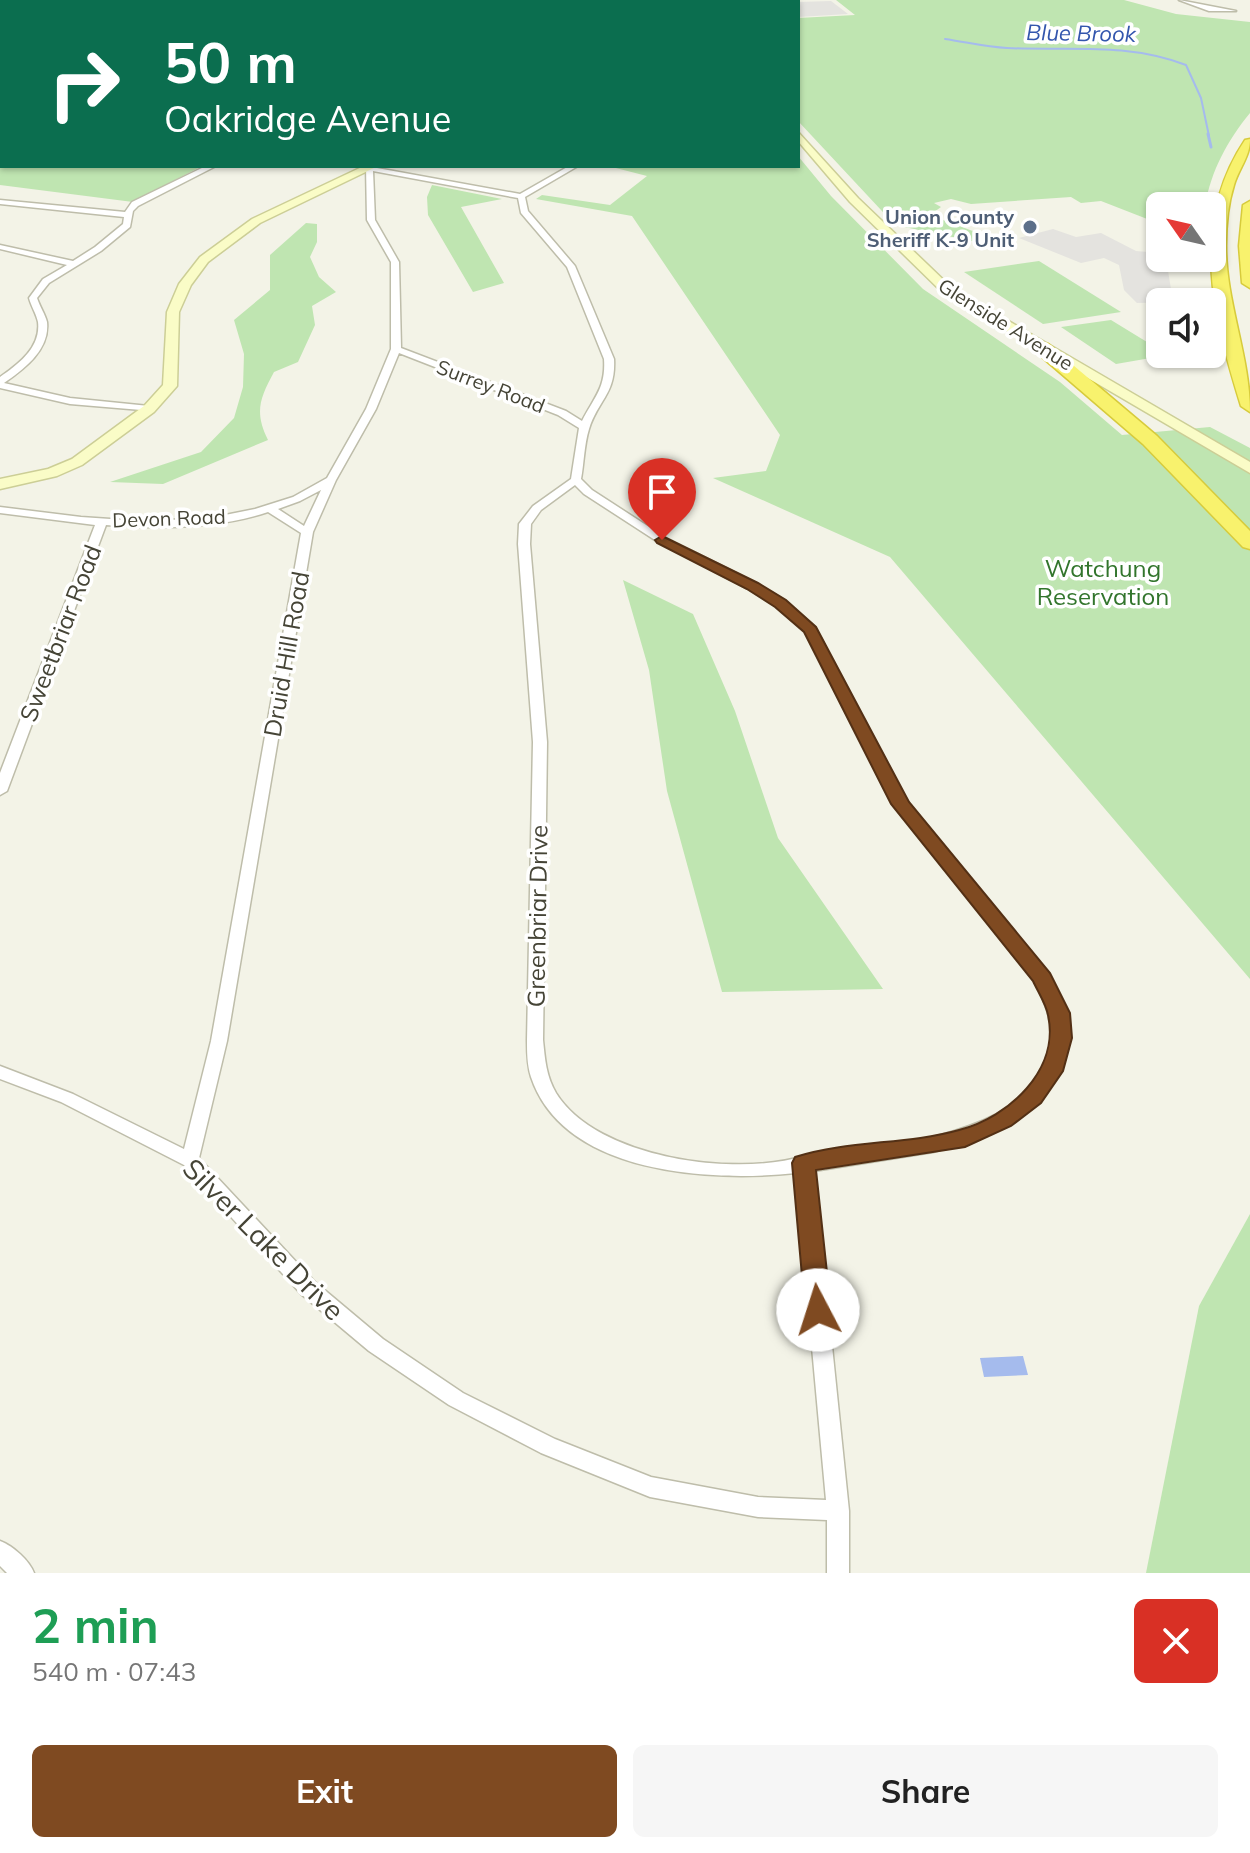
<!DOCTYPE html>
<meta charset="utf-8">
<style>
:root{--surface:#fff;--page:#f6f6f6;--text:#222;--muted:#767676;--accent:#7f4a21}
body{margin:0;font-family:Mulish,sans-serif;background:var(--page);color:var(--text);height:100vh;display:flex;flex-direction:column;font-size:30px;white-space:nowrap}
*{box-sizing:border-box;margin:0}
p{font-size:26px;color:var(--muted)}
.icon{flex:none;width:44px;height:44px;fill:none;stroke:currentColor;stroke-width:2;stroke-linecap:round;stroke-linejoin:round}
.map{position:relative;height:1573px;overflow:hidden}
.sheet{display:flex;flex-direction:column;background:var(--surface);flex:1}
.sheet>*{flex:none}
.guide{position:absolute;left:0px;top:0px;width:800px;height:168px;box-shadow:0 2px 6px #0004;background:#0b6e4f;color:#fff;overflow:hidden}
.needle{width:52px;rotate:304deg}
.controls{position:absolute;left:1146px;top:192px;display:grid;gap:16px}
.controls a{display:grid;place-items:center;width:80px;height:80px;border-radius:12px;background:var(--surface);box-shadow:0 2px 6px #0004;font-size:40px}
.pin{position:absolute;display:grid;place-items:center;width:68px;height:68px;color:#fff;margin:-82px -34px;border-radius:50% 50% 50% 0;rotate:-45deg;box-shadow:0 0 8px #0007}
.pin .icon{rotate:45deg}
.me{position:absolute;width:88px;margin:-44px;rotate:355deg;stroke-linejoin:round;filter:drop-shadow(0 0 6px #0008)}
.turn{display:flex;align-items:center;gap:28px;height:168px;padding:0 32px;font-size:36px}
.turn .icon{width:104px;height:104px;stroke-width:2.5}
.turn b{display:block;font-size:56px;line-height:68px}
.round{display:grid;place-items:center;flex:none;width:84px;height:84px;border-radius:12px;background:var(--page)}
.headline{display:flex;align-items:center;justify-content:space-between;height:136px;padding:0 32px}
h1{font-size:48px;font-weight:700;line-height:60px;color:#1e9e55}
.cta{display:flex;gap:16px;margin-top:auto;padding:16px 32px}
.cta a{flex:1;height:92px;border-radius:12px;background:var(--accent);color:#fff;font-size:32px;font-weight:700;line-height:92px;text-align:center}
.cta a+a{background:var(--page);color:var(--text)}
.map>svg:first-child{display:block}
.green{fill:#bfe5b1}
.parking{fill:#e4e3df}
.water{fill:#a5bbed}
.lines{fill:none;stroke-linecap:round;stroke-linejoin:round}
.stream-far1{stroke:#a5bbed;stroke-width:2}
.stream{stroke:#a5bbed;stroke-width:3}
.street-casing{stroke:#bebdaa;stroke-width:3}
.secondary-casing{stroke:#ccce96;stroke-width:3}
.highway-casing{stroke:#d7cb3c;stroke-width:3}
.street{fill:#fff;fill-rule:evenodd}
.secondary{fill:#fafcc7;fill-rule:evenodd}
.highway{fill:#f8f26d;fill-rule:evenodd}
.route{fill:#7f4a21;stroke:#533015;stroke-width:2}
.service-dot{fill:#5c6f8a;stroke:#fff;stroke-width:3}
.labels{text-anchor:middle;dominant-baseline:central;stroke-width:7;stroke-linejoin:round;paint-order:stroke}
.far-service-label{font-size:20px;font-weight:bold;fill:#4e5e75;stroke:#fff;text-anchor:end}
.far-street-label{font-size:20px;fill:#454436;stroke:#fff}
.far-water-label{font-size:22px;font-style:italic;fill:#3356ad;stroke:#fff}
.park-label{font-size:24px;fill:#32752c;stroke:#fff}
.street-label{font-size:24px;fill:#454436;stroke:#fff}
.near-street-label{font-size:28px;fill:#454436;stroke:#fff}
</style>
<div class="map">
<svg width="1250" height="1573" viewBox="0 0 1250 1573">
<rect width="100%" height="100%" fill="#f3f3e7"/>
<g class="green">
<path d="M836,0H1124L1176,14L1250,22V113C1227,141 1211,171 1205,206H1160V224L1101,201L1081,203L1071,197L971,204L951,199L934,203L941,207L930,215L1002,242L986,244L895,225L798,121V18L855,15Z"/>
<polygon points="0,119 2,166 202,166 133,202 0,185"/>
<polygon points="798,156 831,196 923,289 1060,382 1122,435 1210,427 1250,448 1250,979 890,557 713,478 766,471 780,435 632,216 536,199 542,195 610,205 647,176 608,166 798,166"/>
<polygon points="432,185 502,199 461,207 504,283 473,292 428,215 427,197"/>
<path d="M306,223L317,224V242L310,257L319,277L336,292L312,306L315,325L298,362L274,372C260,398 254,412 268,440L163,484L110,482L201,452L234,418L243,387L244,354L234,320L270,290V255Z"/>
<polygon points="1039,261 1121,312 1043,324 964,272"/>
<polygon points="1111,320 1160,350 1160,354 1168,355 1116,364 1061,327"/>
<polygon points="623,580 693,614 735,711 778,838 883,989 722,992 667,791 649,670"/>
<polygon points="1250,1214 1250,1573 1146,1573 1199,1306"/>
</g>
<g class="parking">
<polygon points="831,1 848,14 798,17 798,2"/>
<polygon points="1053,229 1076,237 1101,233 1136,251 1160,253 1160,258 1166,258 1173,302 1137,303 1124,290 1119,265 1104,258 1081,263 1019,238"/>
</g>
<polygon class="water" points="1023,1356 1028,1375 984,1377 980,1358"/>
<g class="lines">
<path class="stream-far1" d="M945,39C966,42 986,47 1007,48C1069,51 1126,42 1186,65L1201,98L1209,136"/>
<polyline class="stream" points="1208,134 1211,147"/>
<defs>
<g id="street">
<polygon points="410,0 417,0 419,2 412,2"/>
<polygon points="480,0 486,0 479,2"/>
<polygon points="1179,0 1236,11 1209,11"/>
<path d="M206,166H216L138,206L133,211L130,227L101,251L49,283L37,298C40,307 45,314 47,322C50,350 24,369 4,383L70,398L149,406L154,409L153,411L70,404L0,388V377C19,364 41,347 38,322C36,313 31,306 29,298L43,279L67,265L0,249V245L73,261L95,247L123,224L124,217L0,204V200L125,212L132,202Z"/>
<path d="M366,166L520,194L569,166H578L525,197L528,211L575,266L614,359C616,394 598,400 589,429C584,445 584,463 581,479L592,490L666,538L756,583L784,600L815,627L907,803L1048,974L1065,1011L1068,1041L1062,1067L1045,1094L1025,1113L999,1129L970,1141L933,1152L814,1171L849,1511V1573H827V1520L758,1517L650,1497L541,1453L449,1405L369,1351L301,1294L184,1165L61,1102L0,1079V1066L73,1094L184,1149L211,1041L301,533L268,512C217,529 158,529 106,525L7,791L0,795V773L95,525L0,513V507L81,517L125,520H170L215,517L255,509L293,497L327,478L366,409L391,349V262L367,220ZM373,171L518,198L521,213L567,267L604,359C606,388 594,397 582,421L566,411L401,348L399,262L375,220ZM399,353L558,415L579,428L571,479L533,506L519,524L518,544L533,742L527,1040C527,1052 527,1065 531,1077C564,1175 711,1182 796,1173L826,1500L758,1497L651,1477L555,1439L463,1393L383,1339L315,1282L199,1158L227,1041L313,532L336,480L376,409ZM575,485L584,494L658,542L748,589L776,606L806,632L894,804L1035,980C1043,999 1052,1017 1051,1039C1050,1135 878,1148 809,1158L804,1156C736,1177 597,1159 556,1093C546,1076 545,1059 543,1040L547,742L530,544L531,524L541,510ZM321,490L304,526L278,509L300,501Z"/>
<path d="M0,1541C13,1546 29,1560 34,1573H7L0,1566Z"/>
</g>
<g id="secondary">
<polygon points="252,0 260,0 262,2 254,2"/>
<polygon points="658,0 666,0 667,2 659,2"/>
<rect x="0" y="46" width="2" height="6"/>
<polygon points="798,132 858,198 952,288 1250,462 1250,473 944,294 850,202 798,141"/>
<polygon points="364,166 378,166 260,223 208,262 191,285 179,312 177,386 154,412 82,465 57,476 0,489 0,479 48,469 72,459 144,406 163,385 167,312 179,284 200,257 252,219"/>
</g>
<g id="highway">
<path d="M1250,139C1250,157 1239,168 1234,185C1228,204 1226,226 1226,246C1226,303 1250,356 1250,412L1241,406C1213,316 1189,224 1245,140Z"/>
<polygon points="1250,201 1250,288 1242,283 1239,246 1243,205"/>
<polygon points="1042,343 1048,344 1157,436 1250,531 1250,549 1243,547 1143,444 1036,352 1033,348 1036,344"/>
</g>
</defs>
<use href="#street" class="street-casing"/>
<use href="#secondary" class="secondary-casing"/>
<use href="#highway" class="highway-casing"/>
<use href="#street" class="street"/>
<use href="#secondary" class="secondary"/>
<use href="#highway" class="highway"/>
</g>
<path class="route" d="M662,536L758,583L786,600L816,627L909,802L1050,973L1070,1013L1072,1038L1063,1071L1041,1103L1011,1126L965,1147L816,1170L831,1310L827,1318L818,1321L809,1318L805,1310L792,1163L795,1157C848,1140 906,1145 959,1130C1009,1117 1060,1070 1048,1015C1046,1004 1038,992 1033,981L891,804L804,632L775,607L747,589L657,543L655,540Z"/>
<circle class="service-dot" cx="1030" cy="227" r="8"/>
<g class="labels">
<g class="far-service-label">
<text x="1014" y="216">Union County<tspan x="1014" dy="23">Sheriff K-9 Unit</tspan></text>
</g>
<g class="far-street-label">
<text transform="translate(1006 324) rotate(32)">Glenside Avenue</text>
<text transform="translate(491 386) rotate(21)">Surrey Road</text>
<text transform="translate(169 518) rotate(-2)">Devon Road</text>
</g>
<g class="far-water-label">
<text transform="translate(1081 33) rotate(1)">Blue Brook</text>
</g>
<g class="park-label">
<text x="1103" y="568">Watchung<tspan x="1103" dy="28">Reservation</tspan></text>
</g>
<g class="street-label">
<text transform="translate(60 633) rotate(-69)">Sweetbriar Road</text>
<text transform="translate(286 654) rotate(-80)">Druid Hill Road</text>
<text transform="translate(537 916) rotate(-89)">Greenbriar Drive</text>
</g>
<g class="near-street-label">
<text transform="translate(264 1239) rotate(45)">Silver Lake Drive</text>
</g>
</g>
</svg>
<div class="controls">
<a><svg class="needle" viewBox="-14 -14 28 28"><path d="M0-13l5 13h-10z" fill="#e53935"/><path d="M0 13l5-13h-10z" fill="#767676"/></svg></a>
<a><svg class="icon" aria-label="sound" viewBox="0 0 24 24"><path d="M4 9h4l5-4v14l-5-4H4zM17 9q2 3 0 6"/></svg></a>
</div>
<div class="pin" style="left:662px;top:540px;background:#d93025"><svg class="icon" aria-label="arrive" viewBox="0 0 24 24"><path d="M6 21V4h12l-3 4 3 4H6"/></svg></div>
<svg class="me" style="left:818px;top:1310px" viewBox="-20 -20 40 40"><circle r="19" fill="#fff"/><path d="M0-13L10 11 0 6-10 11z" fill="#7f4a21"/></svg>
<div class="guide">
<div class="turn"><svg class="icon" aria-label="right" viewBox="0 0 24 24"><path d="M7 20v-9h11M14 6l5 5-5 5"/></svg><div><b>50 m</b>Oakridge Avenue</div></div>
</div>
</div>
<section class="sheet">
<div class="headline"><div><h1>2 min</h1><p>540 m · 07:43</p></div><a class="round" style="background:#d93025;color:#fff"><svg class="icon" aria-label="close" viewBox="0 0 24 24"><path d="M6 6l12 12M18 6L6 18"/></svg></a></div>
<div class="cta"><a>Exit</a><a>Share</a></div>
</section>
